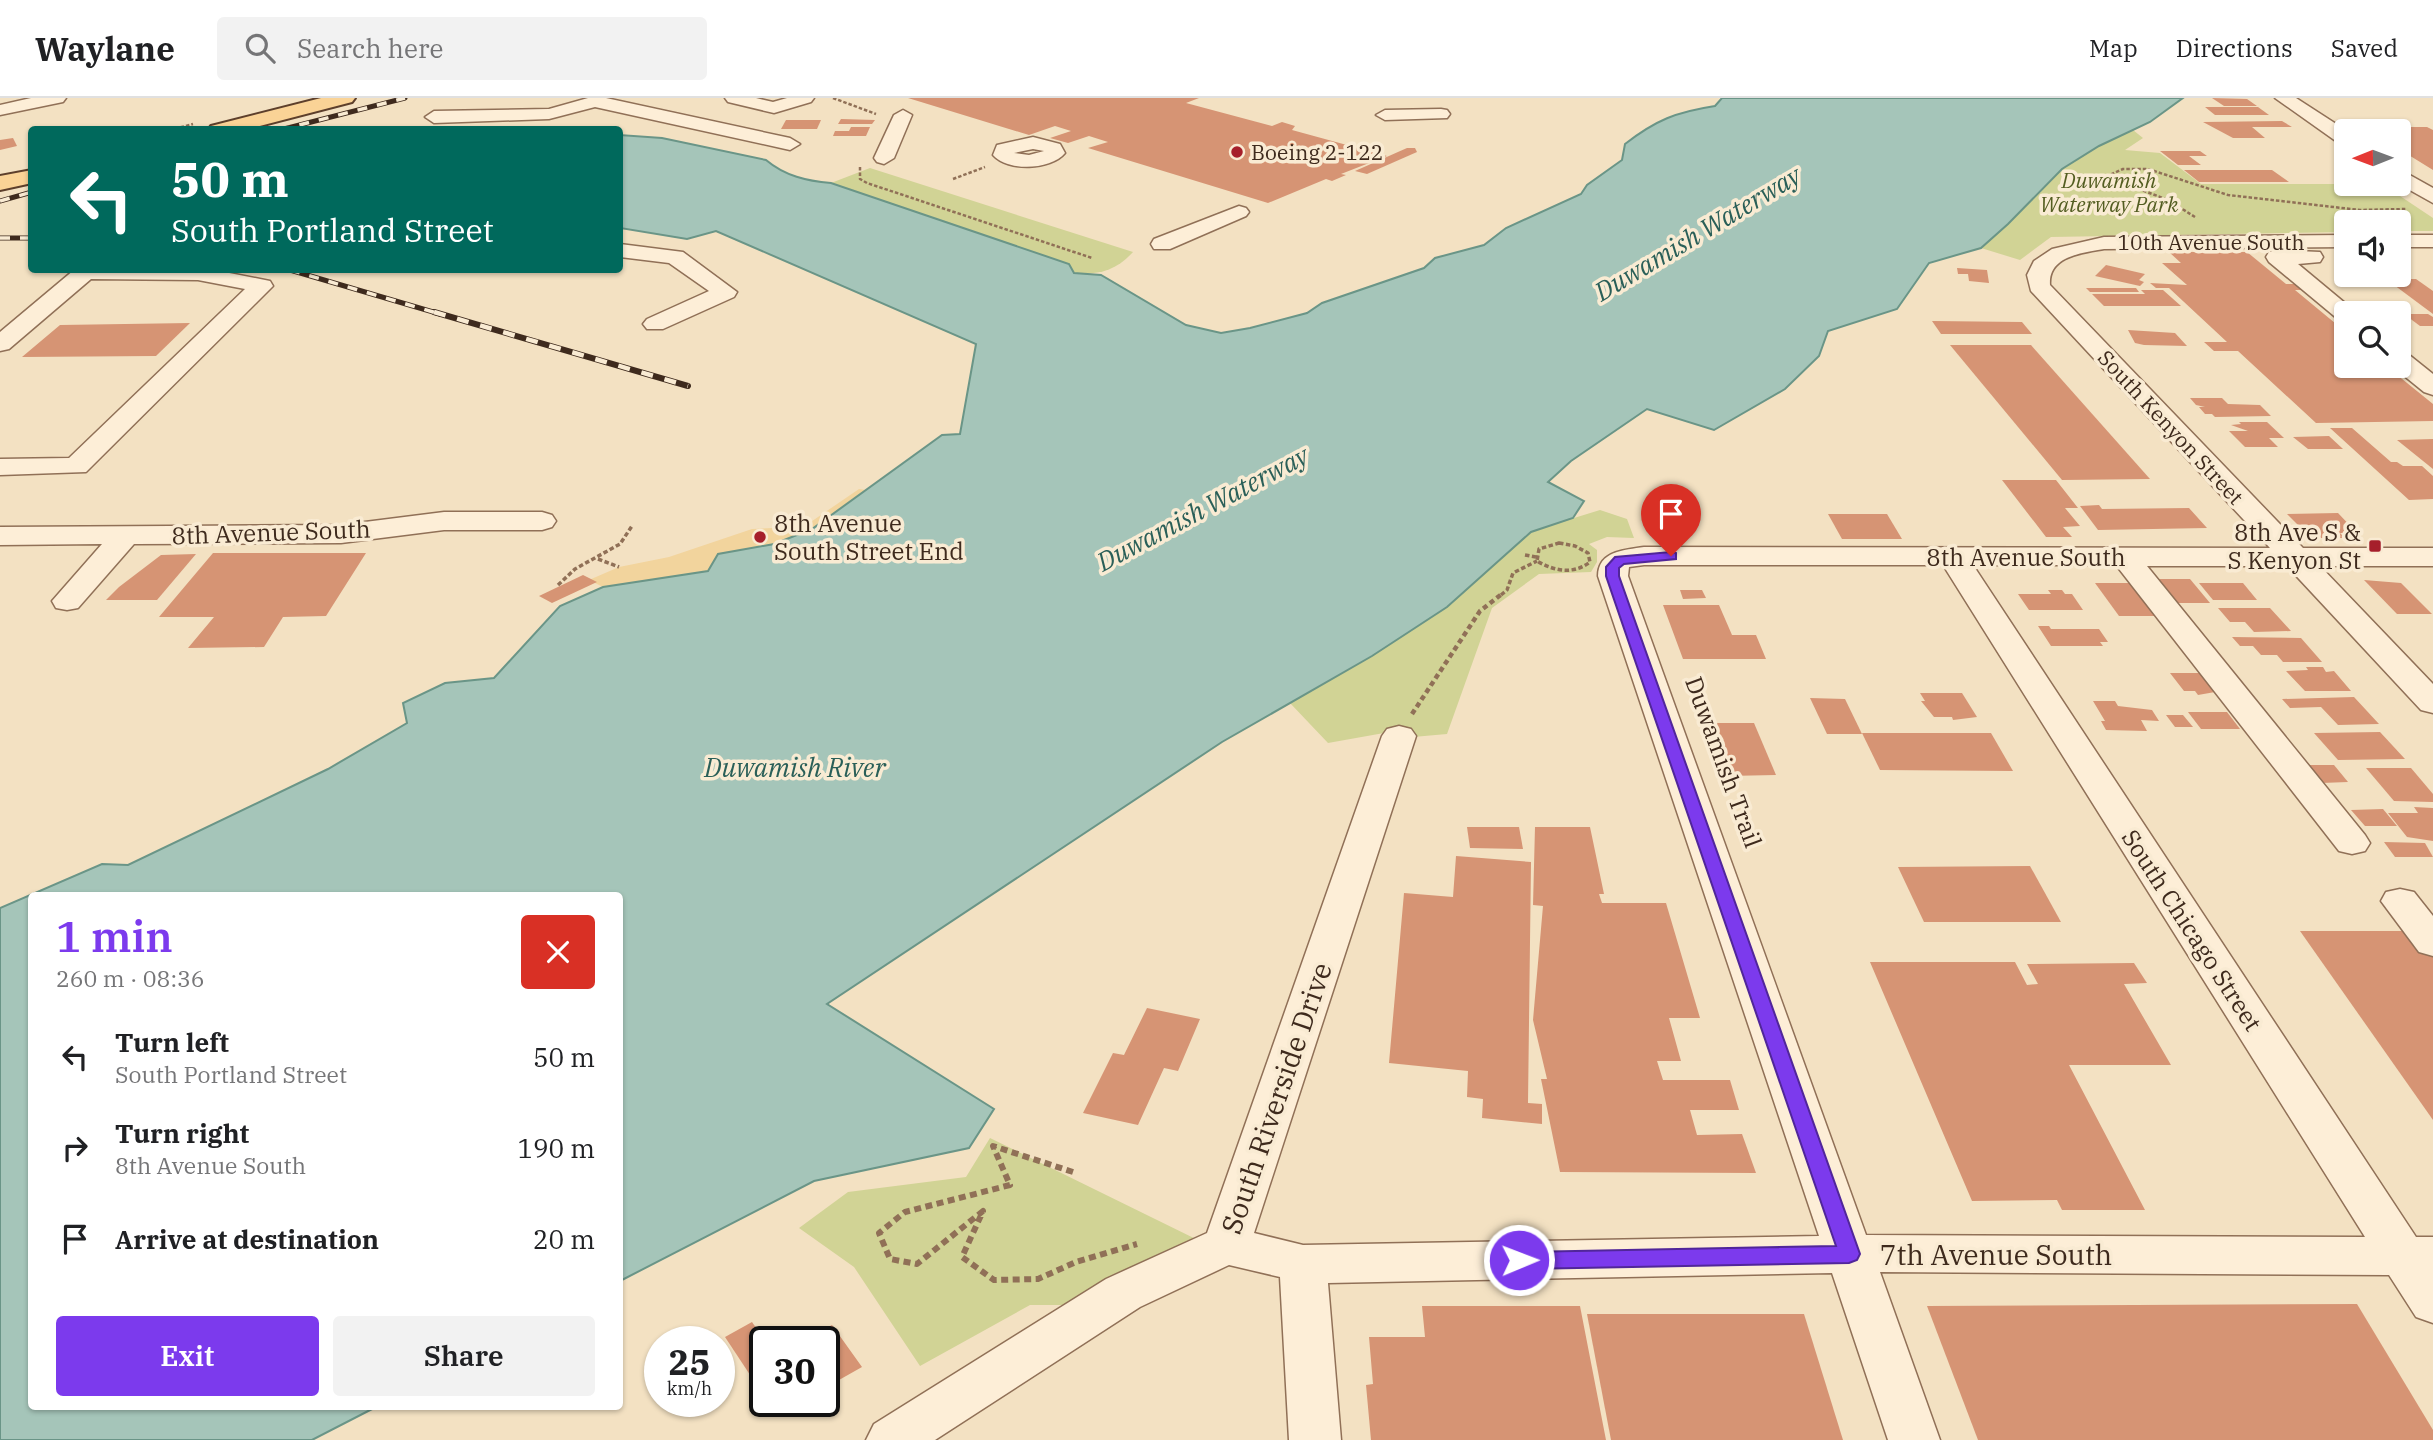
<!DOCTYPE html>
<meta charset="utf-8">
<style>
:root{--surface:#fff;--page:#f2f2f2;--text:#202124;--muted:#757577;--line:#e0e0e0;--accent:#7c3aed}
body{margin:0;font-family:"IBM Plex Serif",serif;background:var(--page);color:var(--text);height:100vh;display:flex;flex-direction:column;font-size:26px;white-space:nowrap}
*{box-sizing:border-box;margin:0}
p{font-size:23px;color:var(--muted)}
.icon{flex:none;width:38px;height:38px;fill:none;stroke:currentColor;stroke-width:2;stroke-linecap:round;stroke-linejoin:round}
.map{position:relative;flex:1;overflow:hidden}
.panel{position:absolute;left:28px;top:794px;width:595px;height:518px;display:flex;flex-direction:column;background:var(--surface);border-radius:7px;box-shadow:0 2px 5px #0004}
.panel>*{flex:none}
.banner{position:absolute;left:28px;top:28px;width:595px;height:147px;border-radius:7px;box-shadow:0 2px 5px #0004;background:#00695c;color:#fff;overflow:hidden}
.needle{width:46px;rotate:269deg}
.tools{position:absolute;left:2334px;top:21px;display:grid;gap:14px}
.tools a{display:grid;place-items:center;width:77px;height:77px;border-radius:7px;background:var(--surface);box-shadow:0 2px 5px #0004;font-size:35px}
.speed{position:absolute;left:644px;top:1228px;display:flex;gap:14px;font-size:35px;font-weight:700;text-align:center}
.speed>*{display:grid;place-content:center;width:91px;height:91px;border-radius:50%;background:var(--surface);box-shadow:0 2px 5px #0004;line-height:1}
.speed small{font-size:18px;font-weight:400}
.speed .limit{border:4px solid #111;border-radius:10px;background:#fff;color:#111}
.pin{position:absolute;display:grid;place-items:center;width:60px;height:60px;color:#fff;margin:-72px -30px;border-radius:50% 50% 50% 0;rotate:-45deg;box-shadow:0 0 7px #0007}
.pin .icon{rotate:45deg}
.me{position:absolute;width:77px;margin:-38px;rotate:89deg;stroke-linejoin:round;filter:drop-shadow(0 0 5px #0008)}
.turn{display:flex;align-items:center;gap:24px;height:147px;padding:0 28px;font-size:32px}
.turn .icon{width:91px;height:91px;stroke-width:2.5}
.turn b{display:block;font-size:49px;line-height:60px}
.round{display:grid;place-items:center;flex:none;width:74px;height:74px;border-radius:7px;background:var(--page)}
.headline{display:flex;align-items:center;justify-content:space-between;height:119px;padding:0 28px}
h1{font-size:42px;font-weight:600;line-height:52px;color:var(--accent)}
.cta{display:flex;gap:14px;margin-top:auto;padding:14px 28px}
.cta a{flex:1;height:80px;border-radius:7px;background:var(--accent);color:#fff;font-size:28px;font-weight:600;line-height:80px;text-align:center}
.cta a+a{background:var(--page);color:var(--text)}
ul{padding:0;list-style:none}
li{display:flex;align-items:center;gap:21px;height:91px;padding:0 28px}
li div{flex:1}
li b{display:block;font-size:26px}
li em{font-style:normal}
header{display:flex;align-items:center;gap:42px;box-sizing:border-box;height:98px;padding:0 35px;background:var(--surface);border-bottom:2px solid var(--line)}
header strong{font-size:33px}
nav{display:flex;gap:38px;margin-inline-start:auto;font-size:24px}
.search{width:490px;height:63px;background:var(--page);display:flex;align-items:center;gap:18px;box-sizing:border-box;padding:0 24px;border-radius:7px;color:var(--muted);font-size:26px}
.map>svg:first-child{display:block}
.green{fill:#d1d395}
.sand{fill:#f2d49d}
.water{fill:#a5c5b9;stroke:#6a9587;stroke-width:2}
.building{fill:#d69474}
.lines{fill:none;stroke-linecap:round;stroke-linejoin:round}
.minor-casing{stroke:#907057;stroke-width:3}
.major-casing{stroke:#5d3f2b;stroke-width:4}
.path-far3{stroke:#907057;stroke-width:2.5;stroke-dasharray:3.5 2;stroke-linecap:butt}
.path-far2{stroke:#907057;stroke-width:3.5;stroke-dasharray:4.5 2.5;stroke-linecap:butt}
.path-far1{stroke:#907057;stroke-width:4.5;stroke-dasharray:5 3.5;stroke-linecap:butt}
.path{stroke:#907057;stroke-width:6;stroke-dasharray:7 4.5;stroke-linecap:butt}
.minor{fill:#fdeed7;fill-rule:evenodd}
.major{fill:#fad396;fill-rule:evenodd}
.rail-far1-casing{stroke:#3e2a1d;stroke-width:5}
.rail-casing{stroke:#3e2a1d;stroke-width:6}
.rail-far1{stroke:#f9ebd3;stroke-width:3.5;stroke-dasharray:10;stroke-linecap:butt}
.rail{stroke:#f9ebd3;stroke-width:4.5;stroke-dasharray:12;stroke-linecap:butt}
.route{fill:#7c3aed;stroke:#51269a;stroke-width:2}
.poi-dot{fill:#a61f2b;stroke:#f9ebd3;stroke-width:2.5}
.labels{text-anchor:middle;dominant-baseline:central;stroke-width:7;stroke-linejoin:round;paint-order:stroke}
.far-poi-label{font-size:21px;fill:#3e2a1d;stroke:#f9ebd3;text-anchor:start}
.far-park-label{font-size:21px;font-style:italic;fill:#535d21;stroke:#f9ebd3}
.far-street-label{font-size:21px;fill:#3e2a1d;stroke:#f9ebd3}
.poi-label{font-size:24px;fill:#3e2a1d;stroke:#f9ebd3;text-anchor:start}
.street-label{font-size:24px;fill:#3e2a1d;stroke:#f9ebd3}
.water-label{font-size:26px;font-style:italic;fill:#2a5f58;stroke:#f9ebd3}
.near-street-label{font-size:28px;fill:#3e2a1d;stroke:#f9ebd3}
</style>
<header>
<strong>Waylane</strong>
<div class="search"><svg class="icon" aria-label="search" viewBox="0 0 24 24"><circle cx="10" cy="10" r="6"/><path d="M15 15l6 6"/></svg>Search here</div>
<nav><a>Map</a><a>Directions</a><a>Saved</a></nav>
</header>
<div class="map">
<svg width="2433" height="1342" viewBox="0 0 2433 1342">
<rect width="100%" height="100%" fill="#f3e1c2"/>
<g class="green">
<path d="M2133,32L2143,40L2125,52L2160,55L2201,86H2382L2433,120V133H2399V124H2347V134L2051,139L2020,162L1981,150C2009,125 2033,94 2062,71C2083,55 2109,43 2133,32Z"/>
<path d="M870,70L1133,154C1116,173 1098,177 1074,175L831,85Z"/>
<polygon points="1600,412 1627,421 1634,440 1607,439 1589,446 1597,452 1597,464 1591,474 1539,476 1492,510 1447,636 1413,639 1384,635 1328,645 1290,605 1443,512 1532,433"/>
<polygon points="990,1040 1208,1147 1084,1207 1030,1207 920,1268 854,1169 799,1130 848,1094 966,1079"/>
</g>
<polygon class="sand" points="859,391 866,392 812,431 774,446 718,456 708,473 603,489 589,482 619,469 669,459 752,431 792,429 799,432"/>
<path class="water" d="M1722,0H2183L2150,24L2099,48L2062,71L2008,126L1981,150L1929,165L1897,211L1828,233L1819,258L1785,291L1714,332L1647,311L1571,363L1548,384L1584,403L1573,420L1531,434L1447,509L1372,558L1222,644L827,906L994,1011L969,1050L814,1083L620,1183V798H32V1309H376L312,1342H0V810L102,766L128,767L328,671L407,625L403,605L445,585L494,580L560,508L603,489L708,473L718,456L774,446L812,431L942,337L960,336L976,246L716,133L687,141L620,130V37L662,40L766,62C785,78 807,83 831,85L1069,166L1074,175L1101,177L1186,227L1221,235L1250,230L1307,215L1322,205L1424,170L1435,160L1484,147L1506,130L1581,96L1587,87L1622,62L1625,46C1656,22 1676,14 1715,8Z"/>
<g class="building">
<polygon points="908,0 1199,0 1186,5 1272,28 1282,24 1295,28 1292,32 1387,58 1341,76 1346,77 1332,83 1326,81 1268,105 1088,50 1108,44 1089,38 1068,45 1050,40 1071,33 1055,28 1029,37"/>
<polygon points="2212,0 2247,1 2257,8 2224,8"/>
<polygon points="2205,9 2258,9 2269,17 2215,17"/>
<polygon points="841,21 875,22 872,26 838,26"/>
<polygon points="786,22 821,22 817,31 781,31"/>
<polygon points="2282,23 2292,29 2252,29 2265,40 2233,40 2203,24"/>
<polygon points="851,29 870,29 866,38 833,38 835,33 849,33"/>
<polygon points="2364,29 2427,29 2433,32 2433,72 2399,51 2399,33 2371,33"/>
<polygon points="13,40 17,48 0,52 0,42"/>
<polygon points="1407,50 1415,50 1417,54 1367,76 1355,73"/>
<polygon points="2160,53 2200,53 2207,58 2189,58 2201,67 2178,67"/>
<polygon points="2184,72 2272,72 2289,84 2199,84"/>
<polygon points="2169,154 2247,154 2286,186 2300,186 2307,192 2295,192 2347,235 2347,268 2386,268 2433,306 2433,323 2316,325 2238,253 2214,253 2204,244 2227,244 2169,190 2156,190 2150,185 2187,187 2162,165 2181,165"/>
<polygon points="2106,167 2145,176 2139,182 2144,184 2140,188 2095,178"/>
<polygon points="1957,170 1987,172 1989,185 1969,183 1968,176 1958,176"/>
<polygon points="2386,181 2416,181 2433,193 2433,216"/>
<polygon points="2086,190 2136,190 2139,194 2090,194"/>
<polygon points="2141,192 2163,192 2181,208 2104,208 2092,196 2145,196"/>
<polygon points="2404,216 2428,216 2433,219 2433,228 2420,228"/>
<polygon points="1932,223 2022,224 2032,236 1941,236"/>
<polygon points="190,225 156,258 22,259 60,227"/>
<polygon points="2128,232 2175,235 2187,248 2144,247 2135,245"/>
<polygon points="1950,247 2031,247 2150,381 2062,382"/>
<polygon points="2190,300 2222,300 2228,306 2260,307 2271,318 2215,319 2212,316 2205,316 2199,309 2205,309 2196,307"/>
<polygon points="2239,324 2267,324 2284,340 2269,340 2278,349 2245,349 2229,333 2248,333 2231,327 2241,326"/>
<polygon points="2330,330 2352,330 2391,364 2397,364 2403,368 2422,368 2433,378 2433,401 2409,402"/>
<polygon points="2329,338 2343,351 2308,351 2293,339"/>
<polygon points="2433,341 2433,371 2397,342"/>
<polygon points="2002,382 2056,382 2078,410 2065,410 2080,428 2063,429 2072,439 2046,439"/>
<polygon points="2099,407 2102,411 2189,410 2207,430 2098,432 2080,408"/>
<polygon points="2338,415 2357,435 2340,435 2345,440 2311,440 2287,416"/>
<polygon points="1828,416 1887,416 1902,441 1842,441"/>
<polygon points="213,455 366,455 326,518 283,519 264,549 188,550 214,519 159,519"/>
<polygon points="196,456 157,502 106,502 119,489 161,457"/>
<polygon points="583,477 597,484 552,505 539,498"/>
<polygon points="2159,481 2190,481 2210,505 2178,505"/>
<polygon points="2364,482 2401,485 2432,516 2397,516"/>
<polygon points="2095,485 2135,485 2161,518 2119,518"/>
<polygon points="2199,485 2243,485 2257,502 2213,502"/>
<polygon points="1680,492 1702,492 1706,500 1683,501"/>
<polygon points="2048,492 2062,492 2065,496 2072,496 2083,512 2029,512 2018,496 2051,496"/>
<polygon points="1663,507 1719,507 1732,537 1756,537 1766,561 1683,561"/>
<polygon points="2218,510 2270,510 2291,533 2254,534 2245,524 2230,524"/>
<polygon points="2038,528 2049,528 2051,531 2099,531 2108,544 2100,544 2103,548 2051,548"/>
<polygon points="2232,539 2301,540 2322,564 2283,564 2277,557 2261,557 2253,548 2240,548"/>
<polygon points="2306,569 2323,569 2326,574 2334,573 2351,593 2305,593 2286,573 2308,572"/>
<polygon points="2170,575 2201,575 2215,594 2198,597 2195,593 2184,593"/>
<polygon points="1920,595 1962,595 1977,619 1953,622 1952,619 1934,619 1921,603 1925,603"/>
<polygon points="2354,599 2379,626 2338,627 2321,609 2290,610 2282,601"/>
<polygon points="1810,600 1845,601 1862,636 1827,636"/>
<polygon points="2093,603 2115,603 2118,608 2152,612 2159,623 2141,622 2147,633 2106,632 2101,623 2105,623"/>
<polygon points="2188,614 2227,614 2240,631 2201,631"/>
<polygon points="2166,617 2183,617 2193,629 2175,629"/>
<polygon points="1707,625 1754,625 1776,677 1727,678"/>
<polygon points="2380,634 2405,661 2338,662 2314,635"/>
<polygon points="1862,635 1991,635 2013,673 1880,672"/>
<polygon points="2306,667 2334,667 2348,684 2321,685"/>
<polygon points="2366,670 2411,670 2433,696 2433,704 2394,703"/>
<polygon points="2414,709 2433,710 2433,743 2407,739 2388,715 2418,715"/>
<polygon points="2383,711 2397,728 2365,728 2351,712"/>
<polygon points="1467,729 1519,729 1523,751 1470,750"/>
<polygon points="1535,729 1590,729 1604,796 1599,796 1602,805 1666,805 1700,920 1669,920 1681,963 1657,963 1663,982 1730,982 1739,1012 1690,1012 1697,1037 1742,1036 1756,1075 1560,1074 1541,981 1547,981 1533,922 1543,808 1533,807"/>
<polygon points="2384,744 2425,745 2433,759 2395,759"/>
<polygon points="1456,758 1531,764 1528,1005 1542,1006 1542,1026 1482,1020 1483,1001 1467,999 1468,973 1389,965 1404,795 1453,799"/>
<polygon points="2030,768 2061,824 1924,824 1898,769"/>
<polygon points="2300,833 2414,833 2433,857 2433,1022"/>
<polygon points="1870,864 2015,864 2027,887 2038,886 2027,866 2134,865 2147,885 2124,886 2171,967 2069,967 2145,1112 2062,1112 2057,1102 1972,1103"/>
<polygon points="1147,910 1200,921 1178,973 1164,970 1138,1027 1083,1015 1113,955 1124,957"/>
<polygon points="2357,1206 2433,1332 2433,1342 1978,1342 1927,1208"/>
<polygon points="1422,1208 1580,1208 1606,1342 1371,1342 1366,1287 1373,1286 1369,1239 1425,1239"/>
<polygon points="1587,1216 1804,1216 1843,1342 1611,1342"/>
<polygon points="752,1224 766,1244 765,1289 760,1292 725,1239"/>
<polygon points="832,1227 862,1269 839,1282 824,1261 824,1244 813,1244 809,1239"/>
</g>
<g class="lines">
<defs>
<g id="minor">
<polygon points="31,0 66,0 63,4 0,17 0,7"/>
<polygon points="588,0 606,0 790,40 800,46 790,52 595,9 549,21 434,25 425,19 434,13 549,11"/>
<polygon points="725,0 756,0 773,4 787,0 814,0 811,4 774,15 728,4"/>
<polygon points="2275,0 2296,0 2347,33 2347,48 2340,46"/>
<polygon points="1441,11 1447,12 1450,16 1447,20 1385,22 1376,17 1385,12"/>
<polygon points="903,12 912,17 894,60 884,66 877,64 874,60 894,17"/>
<path d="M1033,39L1060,46L1065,55C1051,72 1008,74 993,57L997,47ZM1033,51L1044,53L1029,57L1014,55Z"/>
<polygon points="2399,71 2433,90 2433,105 2399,86"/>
<polygon points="1239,108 1246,110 1249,114 1246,118 1170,151 1154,151 1151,146 1154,141"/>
<path d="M2347,137V149L2104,151C2082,155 2048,158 2050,187L2303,450H2433V468H2320L2433,586V615L2421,612L2287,468H2147L2365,737L2370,745L2365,753L2352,756L2339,753L2116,467H1973L2416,1139H2433V1225L2416,1219L2389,1177L1880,1174L1940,1342H1888L1832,1175L1328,1185L1341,1342H1289L1280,1179L1229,1167L1140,1209L935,1342H866L874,1326L1106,1181L1207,1135L1382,638L1387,631L1399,628L1411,631L1416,638L1254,1135L1303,1147L1819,1138L1598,478C1598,453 1624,452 1644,449L2270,450L2031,193L2027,177L2034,163L2052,151L2104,139ZM1644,467H1943L2365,1139L1866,1137L1628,478L1629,469Z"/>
<rect x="2399" y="137" width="34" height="12"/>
<polygon points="620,146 683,154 737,194 734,199 663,231 647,231 643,226 647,221 709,193 669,165 620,159"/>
<polygon points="2277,152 2320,154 2323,159 2320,164 2298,166 2357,215 2347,215 2347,224 2339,222 2269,164 2266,159 2269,154"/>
<polygon points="74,172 214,172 270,183 273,188 86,374 0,377 0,361 69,360 245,191 198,182 91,181 9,251 0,253 0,234"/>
<polygon points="2399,254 2408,256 2433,276 2433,297 2424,294 2392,268 2399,268"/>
<polygon points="444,414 542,414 552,417 556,423 552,429 542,432 444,432 341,445 134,446 78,510 67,512 56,510 52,503 102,446 0,447 0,429 341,427"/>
<polygon points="2400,791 2414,794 2433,818 2433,858 2419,854 2381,803 2386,794"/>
</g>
<g id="major">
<polygon points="321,0 355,0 352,4 244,32 208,32 211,28"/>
<polygon points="32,72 32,85 0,92 0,78"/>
</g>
</defs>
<use href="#minor" class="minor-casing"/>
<use href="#major" class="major-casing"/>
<g class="path-far3">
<polyline points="833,0 876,16"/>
<polyline points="170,32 193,26"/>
<polyline points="860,69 860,81 867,85 1092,160"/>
<polyline points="953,81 985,69"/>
<polyline points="2195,119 2168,102 2118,83 2112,76 2123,71 2148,71 2228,97 2360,112 2406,111"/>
</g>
<g class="path-far2">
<path d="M1559,445L1575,448L1588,455L1590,464C1573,477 1554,473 1537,463L1539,451Z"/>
<polyline points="1525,457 1536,459"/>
<polyline points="598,461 619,469"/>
<polyline points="558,487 575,471 620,446 632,428"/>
<polyline points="1501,497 1507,492 1513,475 1537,463"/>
</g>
<polyline class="path-far1" points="1412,616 1480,513 1503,495"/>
<polyline class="path" points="1073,1074 993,1048 1010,1087 905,1114 879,1135 890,1161 917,1166 983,1113 962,1159 994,1182 1038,1181 1076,1164 1137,1146"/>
<use href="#minor" class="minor"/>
<use href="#major" class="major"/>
<defs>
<g id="rail-far1">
<polyline points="280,32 405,0"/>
<polyline points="0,103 32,94"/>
<polyline points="0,140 32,140"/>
<polyline points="290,172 440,216"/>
</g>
<polyline id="rail" points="434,214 688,288"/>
</defs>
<use href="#rail-far1" class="rail-far1-casing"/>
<use href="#rail" class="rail-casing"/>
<use href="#rail-far1" class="rail-far1"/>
<use href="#rail" class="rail"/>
</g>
<polygon class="route" points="1671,454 1676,455 1676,461 1624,466 1619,470 1619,478 1860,1156 1857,1162 1849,1165 1519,1171 1511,1168 1508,1162 1511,1156 1519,1154 1836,1148 1606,478 1606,469 1615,459"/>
<g class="poi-dot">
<circle cx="1237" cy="54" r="7"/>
<circle cx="760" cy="439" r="7"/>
<rect x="2368" y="441" width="14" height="14" rx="3.5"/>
</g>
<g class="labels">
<g class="far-poi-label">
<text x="1251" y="54">Boeing 2-122</text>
</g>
<g class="far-park-label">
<text x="2109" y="82">Duwamish<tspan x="2109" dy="24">Waterway Park</tspan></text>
</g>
<g class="far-street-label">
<text x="2211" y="144">10th Avenue South</text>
<text transform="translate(2171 329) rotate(47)">South Kenyon Street</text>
</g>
<g class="poi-label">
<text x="774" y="425">8th Avenue<tspan x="774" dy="28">South Street End</tspan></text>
<text x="2361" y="434" text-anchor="end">8th Ave S &amp;<tspan x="2361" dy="28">S Kenyon St</tspan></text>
</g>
<g class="street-label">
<text transform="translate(271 434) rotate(-2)">8th Avenue South</text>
<text x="2026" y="459">8th Avenue South</text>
<text transform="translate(1724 664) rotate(70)">Duwamish Trail</text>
<text transform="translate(2192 832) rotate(57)">South Chicago Street</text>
</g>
<g class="water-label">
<text transform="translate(1697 135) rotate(-31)">Duwamish Waterway</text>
<text transform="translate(1202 410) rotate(-28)">Duwamish Waterway</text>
<text x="795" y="669">Duwamish River</text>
</g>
<g class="near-street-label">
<text transform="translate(1276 1000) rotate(-71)">South Riverside Drive</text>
<text x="1996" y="1156">7th Avenue South</text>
</g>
</g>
</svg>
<div class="tools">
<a><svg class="needle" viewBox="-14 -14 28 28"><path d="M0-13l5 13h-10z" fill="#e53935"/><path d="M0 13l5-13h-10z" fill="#757577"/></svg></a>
<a><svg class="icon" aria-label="sound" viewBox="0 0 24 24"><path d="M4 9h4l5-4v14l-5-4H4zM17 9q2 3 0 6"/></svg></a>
<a><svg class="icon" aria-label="search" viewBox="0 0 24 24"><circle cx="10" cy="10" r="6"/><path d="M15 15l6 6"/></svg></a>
</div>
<div class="speed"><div>25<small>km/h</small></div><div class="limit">30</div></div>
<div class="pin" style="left:1671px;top:458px;background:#d93025"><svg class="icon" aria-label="arrive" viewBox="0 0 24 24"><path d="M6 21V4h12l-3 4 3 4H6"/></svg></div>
<svg class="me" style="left:1519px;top:1162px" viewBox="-20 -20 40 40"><circle r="17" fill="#7c3aed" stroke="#fff" stroke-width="3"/><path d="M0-11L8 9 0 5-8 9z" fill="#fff"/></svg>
<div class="banner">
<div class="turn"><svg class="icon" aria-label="left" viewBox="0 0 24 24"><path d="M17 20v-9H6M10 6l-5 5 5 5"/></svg><div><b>50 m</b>South Portland Street</div></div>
</div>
<section class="panel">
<div class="headline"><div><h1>1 min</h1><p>260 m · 08:36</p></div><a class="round" style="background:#d93025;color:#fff"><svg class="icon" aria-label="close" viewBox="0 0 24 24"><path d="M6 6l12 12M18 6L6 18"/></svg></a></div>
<ul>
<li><svg class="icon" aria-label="left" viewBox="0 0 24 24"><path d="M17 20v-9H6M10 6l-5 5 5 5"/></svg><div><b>Turn left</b><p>South Portland Street</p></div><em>50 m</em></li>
<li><svg class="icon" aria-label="right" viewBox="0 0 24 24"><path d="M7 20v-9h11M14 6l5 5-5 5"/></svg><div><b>Turn right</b><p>8th Avenue South</p></div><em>190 m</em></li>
<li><svg class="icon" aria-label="arrive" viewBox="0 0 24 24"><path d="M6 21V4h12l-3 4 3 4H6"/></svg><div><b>Arrive at destination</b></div><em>20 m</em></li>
</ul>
<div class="cta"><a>Exit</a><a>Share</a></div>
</section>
</div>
